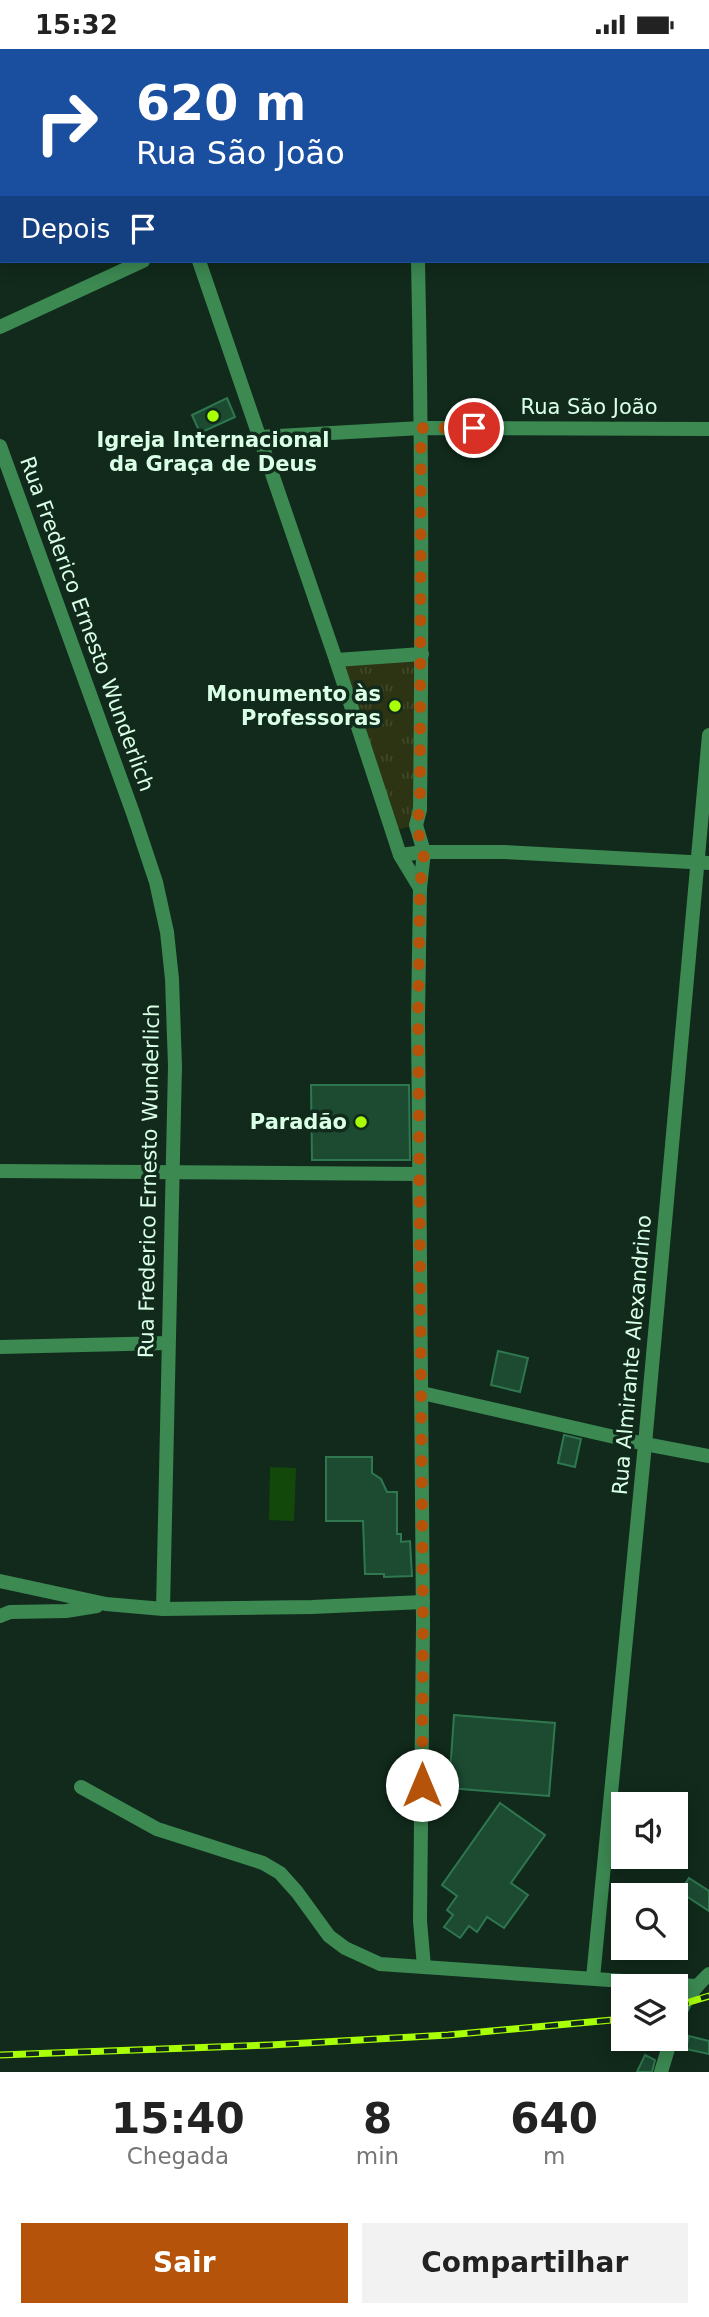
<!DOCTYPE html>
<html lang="pt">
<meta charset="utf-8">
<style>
:root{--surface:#fff;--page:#f2f2f2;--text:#222;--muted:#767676;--accent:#b45309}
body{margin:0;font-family:"DejaVu Sans",sans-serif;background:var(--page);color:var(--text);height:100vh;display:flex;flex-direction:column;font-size:26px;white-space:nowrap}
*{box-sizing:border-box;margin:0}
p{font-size:23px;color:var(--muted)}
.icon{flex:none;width:38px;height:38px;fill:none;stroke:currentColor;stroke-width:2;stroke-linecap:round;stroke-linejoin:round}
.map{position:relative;height:2023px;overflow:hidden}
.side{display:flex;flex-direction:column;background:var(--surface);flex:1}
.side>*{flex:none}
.hud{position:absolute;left:0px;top:0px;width:710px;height:214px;box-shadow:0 4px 18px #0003;background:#1a4fa0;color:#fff;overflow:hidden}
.tools{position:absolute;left:611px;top:1743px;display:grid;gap:14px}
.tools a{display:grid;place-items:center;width:77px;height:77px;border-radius:0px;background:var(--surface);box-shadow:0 4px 18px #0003;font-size:35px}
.pin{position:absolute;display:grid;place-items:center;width:60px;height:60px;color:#fff;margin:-30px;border:4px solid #fff;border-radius:50%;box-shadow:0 2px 7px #0007}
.me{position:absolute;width:77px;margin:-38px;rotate:0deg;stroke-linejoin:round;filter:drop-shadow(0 0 5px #0008)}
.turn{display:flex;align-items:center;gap:24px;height:147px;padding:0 21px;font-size:32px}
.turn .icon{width:91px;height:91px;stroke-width:2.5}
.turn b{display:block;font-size:49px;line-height:60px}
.then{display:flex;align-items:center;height:66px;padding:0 21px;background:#0003;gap:14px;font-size:26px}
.eta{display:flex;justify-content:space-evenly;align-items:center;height:119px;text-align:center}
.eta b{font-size:42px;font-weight:700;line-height:49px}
.primary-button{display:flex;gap:14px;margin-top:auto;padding:14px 21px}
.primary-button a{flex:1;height:80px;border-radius:0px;background:var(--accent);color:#fff;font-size:28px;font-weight:700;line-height:80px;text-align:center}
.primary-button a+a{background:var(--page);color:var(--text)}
.status{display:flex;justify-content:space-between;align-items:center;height:49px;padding:0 35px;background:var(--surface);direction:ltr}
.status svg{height:19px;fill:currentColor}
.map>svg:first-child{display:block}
.grass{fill:url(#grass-tufts)}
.water{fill:#12490b}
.building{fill:#1c4b32;stroke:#2e774f;stroke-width:2}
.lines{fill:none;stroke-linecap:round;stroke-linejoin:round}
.minor{stroke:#3c8952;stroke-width:14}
.rail-casing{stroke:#a8ff06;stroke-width:7}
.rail{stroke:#112a1b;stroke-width:4.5;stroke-dasharray:13;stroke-linecap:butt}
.route{stroke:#b45309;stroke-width:12;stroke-dasharray:0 21.6}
.poi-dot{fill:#a8ff06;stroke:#112a1b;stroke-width:2.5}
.labels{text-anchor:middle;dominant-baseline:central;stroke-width:7;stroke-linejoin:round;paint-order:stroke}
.street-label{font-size:21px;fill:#daffe7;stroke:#112a1b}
.poi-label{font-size:21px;font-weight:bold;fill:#daffe7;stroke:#112a1b;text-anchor:end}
</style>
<div class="status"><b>15:32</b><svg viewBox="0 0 49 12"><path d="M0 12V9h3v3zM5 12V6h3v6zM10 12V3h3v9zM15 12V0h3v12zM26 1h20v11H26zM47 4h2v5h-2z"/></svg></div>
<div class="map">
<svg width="709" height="2023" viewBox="0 0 709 2023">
<defs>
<pattern id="grass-tufts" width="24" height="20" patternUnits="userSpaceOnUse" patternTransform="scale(1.75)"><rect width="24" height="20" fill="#2d3413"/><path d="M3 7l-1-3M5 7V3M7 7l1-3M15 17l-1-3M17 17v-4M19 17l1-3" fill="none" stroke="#41482a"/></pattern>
</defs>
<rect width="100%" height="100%" fill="#112a1b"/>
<polygon class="grass" points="421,606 415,776 393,782 337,611"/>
<polygon class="water" points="270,1418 296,1419 294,1472 269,1471"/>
<g class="building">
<polygon points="227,349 235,368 200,384 192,366"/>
<polygon points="311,1036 409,1036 410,1111 312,1111"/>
<polygon points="498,1302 528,1309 520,1343 491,1336"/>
<polygon points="564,1386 581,1390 575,1418 558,1414"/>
<polygon points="326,1408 372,1408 372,1424 381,1430 387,1443 397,1443 397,1485 401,1485 401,1493 410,1492 412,1527 384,1528 384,1525 365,1525 363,1472 326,1472"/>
<polygon points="454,1666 555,1674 549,1747 449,1739"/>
<polygon points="500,1754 545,1786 511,1834 528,1846 504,1879 487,1868 477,1883 469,1877 460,1889 444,1878 453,1866 447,1861 457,1847 442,1836"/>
<polygon points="689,1829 709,1842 709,1862 680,1843"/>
<polygon points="689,1987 709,1992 709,2005 686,2000"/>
<polygon points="645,2006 655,2011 652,2023 637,2023"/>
</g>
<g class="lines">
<g class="minor">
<polyline points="130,0 131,2"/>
<polyline points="414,0 414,2"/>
<polyline points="199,212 336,611 400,806 420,839"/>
<path d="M418,212C422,395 422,578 420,761L416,776L424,803L420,839L418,969L423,1574L420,1872L424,1918"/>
<polyline points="0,278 143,212"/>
<polyline points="260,388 421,379 709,380"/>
<polyline points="0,397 133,764 156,833 167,883 172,930 175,1017 163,1560"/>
<polyline points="336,611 422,605"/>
<polyline points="400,806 424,803 504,803 709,814"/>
<polyline points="0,1122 419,1125"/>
<polyline points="0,1298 168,1294"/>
<polyline points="422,1344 645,1395 709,1407"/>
<polyline points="0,1532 106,1555 163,1560 312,1558 423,1553"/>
<polyline points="0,1567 10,1563 66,1562 97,1557"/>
<polyline points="81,1738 157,1780 263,1814 280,1824 297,1843 329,1887 345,1899 380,1915 696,1937"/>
<polyline points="593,1929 645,1395 709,686"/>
<path d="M676,1975C683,1953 693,1940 709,1925"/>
<polyline points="661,2023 671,1990"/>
</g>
<defs>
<g id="rail">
<polyline points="676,1957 709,1947"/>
<polyline points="0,2006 270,1996 448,1986 623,1970"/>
</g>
</defs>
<use href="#rail" class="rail-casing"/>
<use href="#rail" class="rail"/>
</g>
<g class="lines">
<polyline class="route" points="422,1736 423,1574 418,969 420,839 424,803 416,776 420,761 421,379 474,379"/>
</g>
<g class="poi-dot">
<circle cx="213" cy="367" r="7"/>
<circle cx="395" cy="657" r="7"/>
<circle cx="361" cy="1073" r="7"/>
</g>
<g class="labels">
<g class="street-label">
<text x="589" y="358">Rua São João</text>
<text transform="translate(87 575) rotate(70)">Rua Frederico Ernesto Wunderlich</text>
<text transform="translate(149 1132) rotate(-89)">Rua Frederico Ernesto Wunderlich</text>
<text transform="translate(632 1306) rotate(-85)">Rua Almirante Alexandrino</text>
</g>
<g class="poi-label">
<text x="213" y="391" text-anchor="middle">Igreja Internacional<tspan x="213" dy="24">da Graça de Deus</tspan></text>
<text x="381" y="645">Monumento às<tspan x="381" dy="24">Professoras</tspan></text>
<text x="347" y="1073">Paradão</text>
</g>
</g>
</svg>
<div class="tools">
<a><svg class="icon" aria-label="sound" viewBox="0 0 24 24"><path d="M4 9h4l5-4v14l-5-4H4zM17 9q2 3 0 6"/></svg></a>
<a><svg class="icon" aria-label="search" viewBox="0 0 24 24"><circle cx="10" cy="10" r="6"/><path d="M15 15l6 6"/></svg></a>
<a><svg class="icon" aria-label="layers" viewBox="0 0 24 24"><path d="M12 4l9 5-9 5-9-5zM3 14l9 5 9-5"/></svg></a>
</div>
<div class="pin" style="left:474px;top:379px;background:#d93025"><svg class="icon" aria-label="arrive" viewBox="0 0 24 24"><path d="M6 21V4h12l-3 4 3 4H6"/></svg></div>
<svg class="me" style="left:422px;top:1736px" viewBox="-20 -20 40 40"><circle r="19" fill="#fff"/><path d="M0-13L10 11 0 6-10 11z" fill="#b45309"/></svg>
<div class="hud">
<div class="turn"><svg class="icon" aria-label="right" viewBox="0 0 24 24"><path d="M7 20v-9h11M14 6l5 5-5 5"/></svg><div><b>620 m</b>Rua São João</div></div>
<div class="then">Depois<svg class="icon" aria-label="arrive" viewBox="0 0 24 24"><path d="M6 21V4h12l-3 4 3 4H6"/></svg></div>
</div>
</div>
<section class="side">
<div class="eta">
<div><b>15:40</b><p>Chegada</p></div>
<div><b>8</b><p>min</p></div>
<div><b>640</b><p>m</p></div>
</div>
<div class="primary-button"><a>Sair</a><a>Compartilhar</a></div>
</section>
